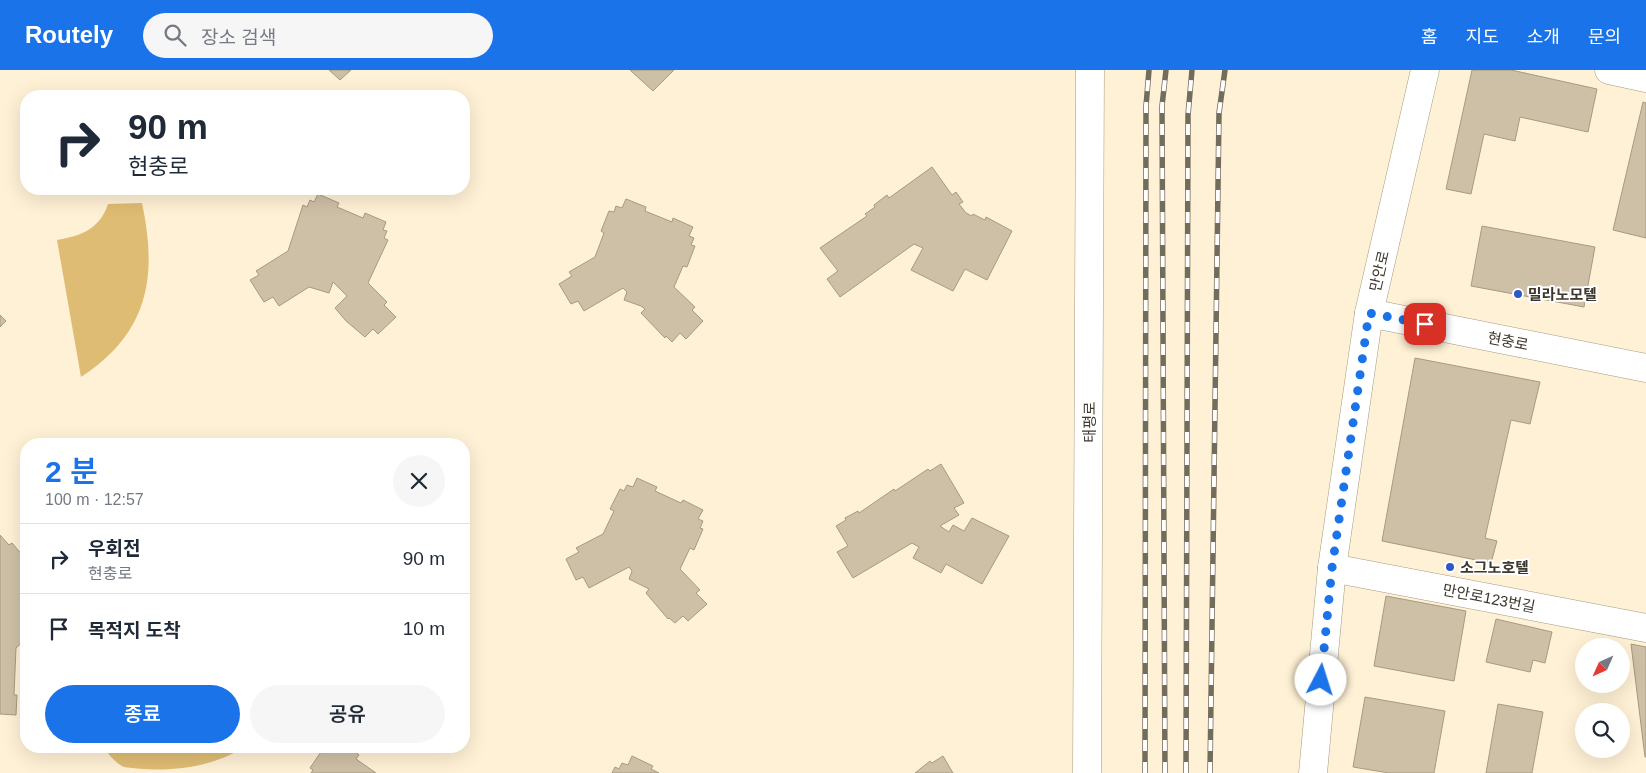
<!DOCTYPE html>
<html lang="ko">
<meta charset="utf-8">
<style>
:root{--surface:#fff;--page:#f6f6f7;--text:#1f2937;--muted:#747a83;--line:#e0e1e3;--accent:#1a73e8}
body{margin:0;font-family:Helvetica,"Noto Sans KR",sans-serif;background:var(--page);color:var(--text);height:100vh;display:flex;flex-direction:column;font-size:19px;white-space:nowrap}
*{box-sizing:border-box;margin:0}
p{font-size:16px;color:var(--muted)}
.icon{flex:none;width:28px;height:28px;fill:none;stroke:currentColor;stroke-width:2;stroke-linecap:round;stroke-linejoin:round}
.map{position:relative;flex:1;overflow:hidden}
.drawer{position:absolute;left:20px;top:368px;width:450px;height:315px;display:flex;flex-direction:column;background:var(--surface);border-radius:20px;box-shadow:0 5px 20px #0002}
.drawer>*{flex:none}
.banner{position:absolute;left:20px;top:20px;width:450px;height:105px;border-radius:20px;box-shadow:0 5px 20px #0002;background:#fff;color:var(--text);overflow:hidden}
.needle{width:32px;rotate:225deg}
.controls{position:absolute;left:1575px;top:568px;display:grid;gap:10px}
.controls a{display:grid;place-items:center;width:55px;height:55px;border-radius:50%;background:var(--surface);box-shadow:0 5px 20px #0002;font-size:25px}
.pin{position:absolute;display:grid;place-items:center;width:42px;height:42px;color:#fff;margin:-21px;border-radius:10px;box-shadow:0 2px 8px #0006}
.me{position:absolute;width:55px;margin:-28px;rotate:5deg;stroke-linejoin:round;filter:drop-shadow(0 0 4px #0008)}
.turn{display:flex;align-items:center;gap:18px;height:105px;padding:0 25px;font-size:22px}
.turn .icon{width:65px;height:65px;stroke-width:2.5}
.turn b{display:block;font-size:35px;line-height:42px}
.round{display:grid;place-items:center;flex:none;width:52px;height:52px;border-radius:26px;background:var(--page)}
.headline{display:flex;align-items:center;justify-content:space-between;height:85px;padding:0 25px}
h1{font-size:30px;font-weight:600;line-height:38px;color:var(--accent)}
.cta{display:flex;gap:10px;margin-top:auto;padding:10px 25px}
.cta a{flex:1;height:58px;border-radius:30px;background:var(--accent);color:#fff;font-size:20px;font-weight:600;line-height:58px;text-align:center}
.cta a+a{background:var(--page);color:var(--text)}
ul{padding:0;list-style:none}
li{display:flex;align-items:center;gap:15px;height:70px;padding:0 25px;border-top:1px solid var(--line)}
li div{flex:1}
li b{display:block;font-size:19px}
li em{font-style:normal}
header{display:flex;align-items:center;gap:30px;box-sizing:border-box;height:70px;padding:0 25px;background:var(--accent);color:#fff}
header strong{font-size:24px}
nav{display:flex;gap:28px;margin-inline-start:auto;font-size:18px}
.search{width:350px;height:45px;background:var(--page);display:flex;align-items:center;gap:12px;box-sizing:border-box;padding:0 18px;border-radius:28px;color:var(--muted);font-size:19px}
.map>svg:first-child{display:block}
.green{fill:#dfbc73}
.building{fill:#cec0a6;stroke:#a79a80}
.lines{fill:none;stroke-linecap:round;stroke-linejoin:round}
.minor-casing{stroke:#a6997f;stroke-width:29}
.tertiary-casing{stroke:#a6997f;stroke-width:29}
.minor{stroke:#fff;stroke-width:28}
.tertiary{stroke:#fff;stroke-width:28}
.rail-casing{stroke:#736b5b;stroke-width:5.5}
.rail{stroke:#fff;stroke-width:4;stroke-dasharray:11;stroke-linecap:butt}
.route{stroke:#1a73e8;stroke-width:9;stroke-dasharray:0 16.2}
.poi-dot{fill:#2d59c8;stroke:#fff;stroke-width:2}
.labels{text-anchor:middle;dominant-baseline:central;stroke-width:4;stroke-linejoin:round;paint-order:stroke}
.street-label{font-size:15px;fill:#3d372c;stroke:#fff}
.poi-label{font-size:15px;font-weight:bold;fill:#3d372c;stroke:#fff;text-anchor:start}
</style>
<header>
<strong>Routely</strong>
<div class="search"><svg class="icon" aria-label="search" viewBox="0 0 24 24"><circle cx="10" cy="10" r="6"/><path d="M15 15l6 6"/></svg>장소 검색</div>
<nav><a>홈</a><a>지도</a><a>소개</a><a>문의</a></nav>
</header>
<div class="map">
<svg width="1646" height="703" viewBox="0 0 1646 703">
<rect width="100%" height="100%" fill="#fff1d5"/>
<g class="green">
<path d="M142,133C158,208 148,263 81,307L57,170C81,166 100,159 108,134Z"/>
<path d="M102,676H245C213,699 162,703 124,697C115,693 109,684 102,676Z"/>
</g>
<g class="building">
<polygon points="329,0 351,0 340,10"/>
<polygon points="630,0 674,0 653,21"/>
<polygon points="1472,0 1511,0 1597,19 1588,62 1520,47 1515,71 1484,64 1471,124 1446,119"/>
<polygon points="1643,32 1646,33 1646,168 1613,160"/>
<polygon points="932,97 952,125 956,122 963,132 959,134 966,143 972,146 973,144 985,150 986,147 1012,161 987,210 965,199 953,221 911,200 923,178 914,174 840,227 827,209 838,201 820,178 867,146 865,144 875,137 874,135 887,125 889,128"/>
<polygon points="318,124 339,133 337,137 363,148 365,143 386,152 383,160 387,161 384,168 388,170 368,213 387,232 384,235 396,247 378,264 373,259 365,267 346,251 335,238 347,226 333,212 329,223 309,217 279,236 273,227 264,232 250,210 259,205 256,201 288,181 303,135 307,137 310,130 314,132"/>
<polygon points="626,129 646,137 645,141 672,152 673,148 693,157 689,166 694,168 691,175 695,176 687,197 683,196 674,217 695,237 692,240 703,251 686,269 680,263 672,272 666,266 665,268 641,243 645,239 641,236 624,230 627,222 623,218 584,241 578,231 571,234 559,214 572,206 569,202 595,187 604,163 601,161 609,141 614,142 616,136 622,138"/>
<polygon points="1482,156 1595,177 1584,237 1471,216"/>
<polygon points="0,245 6,251 0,257"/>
<polygon points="1415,288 1540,312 1530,354 1511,350 1485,468 1497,471 1491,493 1382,471"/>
<polygon points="941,394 964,433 954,438 959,445 940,456 949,462 953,455 964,461 972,448 1009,466 982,514 946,494 941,503 913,488 919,477 912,473 853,508 837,482 848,476 836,456 846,450 845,448 858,441 859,443 894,419 895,421 928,399 930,401"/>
<polygon points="637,408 657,417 655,421 681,433 683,430 703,440 698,449 703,451 700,458 703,459 694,480 690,478 680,499 700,520 696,523 707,534 688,551 683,546 675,553 669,548 668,549 646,523 649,519 629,509 632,501 629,497 589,518 583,507 576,510 566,489 579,482 576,478 603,464 614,441 610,439 620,419 624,421 627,415 633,417"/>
<polygon points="0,465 9,475 12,473 24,487 22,489 26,493 26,569 16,578 14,625 17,625 16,645 0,644"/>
<polygon points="1386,526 1466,541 1454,611 1374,596"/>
<polygon points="1496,549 1552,562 1545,593 1533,590 1530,602 1486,592"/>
<polygon points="1631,574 1646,577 1646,687 1645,687"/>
<polygon points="1365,627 1445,641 1434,703 1389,703 1353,697"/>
<polygon points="1498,634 1543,642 1532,703 1486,703"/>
<polygon points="331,676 335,679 337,676 347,676 359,685 356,689 376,703 311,703 313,700 310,698 323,679 327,682"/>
<polygon points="632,686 653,696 651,699 659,703 612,703 615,697 619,699 622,693 628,695"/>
<polygon points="943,686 953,703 915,703 930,691 932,693"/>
</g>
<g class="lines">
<defs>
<g id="minor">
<polyline points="1609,0 1646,8"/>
<polyline points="1332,498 1646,558"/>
</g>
<g id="tertiary">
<polyline points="1369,243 1646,298"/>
<polyline points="1087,703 1090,0"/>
<polyline points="1313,703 1332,498 1369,243 1425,0"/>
</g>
</defs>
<use href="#minor" class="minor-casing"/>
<use href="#tertiary" class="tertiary-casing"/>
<use href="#minor" class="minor"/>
<use href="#tertiary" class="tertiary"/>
<defs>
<g id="rail">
<polyline points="1145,703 1146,36 1149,0"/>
<polyline points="1165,703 1162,36 1166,0"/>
<polyline points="1186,703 1188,45 1192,0"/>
<polyline points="1210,703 1219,43 1225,0"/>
</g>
</defs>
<use href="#rail" class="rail-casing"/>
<use href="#rail" class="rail"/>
</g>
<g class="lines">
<polyline class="route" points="1321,610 1332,498 1369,243 1425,254"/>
</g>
<g class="poi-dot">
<circle cx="1518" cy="224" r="5"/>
<circle cx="1450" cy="497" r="5"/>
</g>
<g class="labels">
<g class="street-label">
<text transform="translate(1379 201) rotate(-77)">만안로</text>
<text transform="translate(1508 271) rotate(11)">현충로</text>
<text transform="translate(1089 352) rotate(-90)">태평로</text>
<text transform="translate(1489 528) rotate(11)">만안로123번길</text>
</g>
<g class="poi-label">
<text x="1528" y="224">밀라노모텔</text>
<text x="1460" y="497">소그노호텔</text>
</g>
</g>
</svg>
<div class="controls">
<a><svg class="needle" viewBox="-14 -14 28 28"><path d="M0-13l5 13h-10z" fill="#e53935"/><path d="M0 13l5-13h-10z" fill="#747a83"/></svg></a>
<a><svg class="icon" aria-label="search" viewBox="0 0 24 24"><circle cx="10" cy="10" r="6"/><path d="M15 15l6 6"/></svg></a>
</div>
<div class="pin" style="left:1425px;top:254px;background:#d93025"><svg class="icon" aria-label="arrive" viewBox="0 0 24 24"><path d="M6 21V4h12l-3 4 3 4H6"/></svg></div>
<svg class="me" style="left:1321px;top:610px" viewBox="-20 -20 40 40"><circle r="19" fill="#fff"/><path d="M0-13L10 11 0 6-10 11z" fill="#1a73e8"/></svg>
<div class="banner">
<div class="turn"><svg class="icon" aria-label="right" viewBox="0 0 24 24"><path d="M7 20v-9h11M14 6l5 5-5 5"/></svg><div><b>90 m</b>현충로</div></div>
</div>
<section class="drawer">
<div class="headline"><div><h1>2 분</h1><p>100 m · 12:57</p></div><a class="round"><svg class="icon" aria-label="close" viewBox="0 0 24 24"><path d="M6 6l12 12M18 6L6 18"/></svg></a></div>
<ul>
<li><svg class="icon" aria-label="right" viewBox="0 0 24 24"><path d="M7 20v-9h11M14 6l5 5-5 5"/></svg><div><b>우회전</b><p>현충로</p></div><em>90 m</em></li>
<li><svg class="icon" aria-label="arrive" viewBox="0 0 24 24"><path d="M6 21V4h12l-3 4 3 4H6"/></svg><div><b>목적지 도착</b></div><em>10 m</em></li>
</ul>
<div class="cta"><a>종료</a><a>공유</a></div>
</section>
</div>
